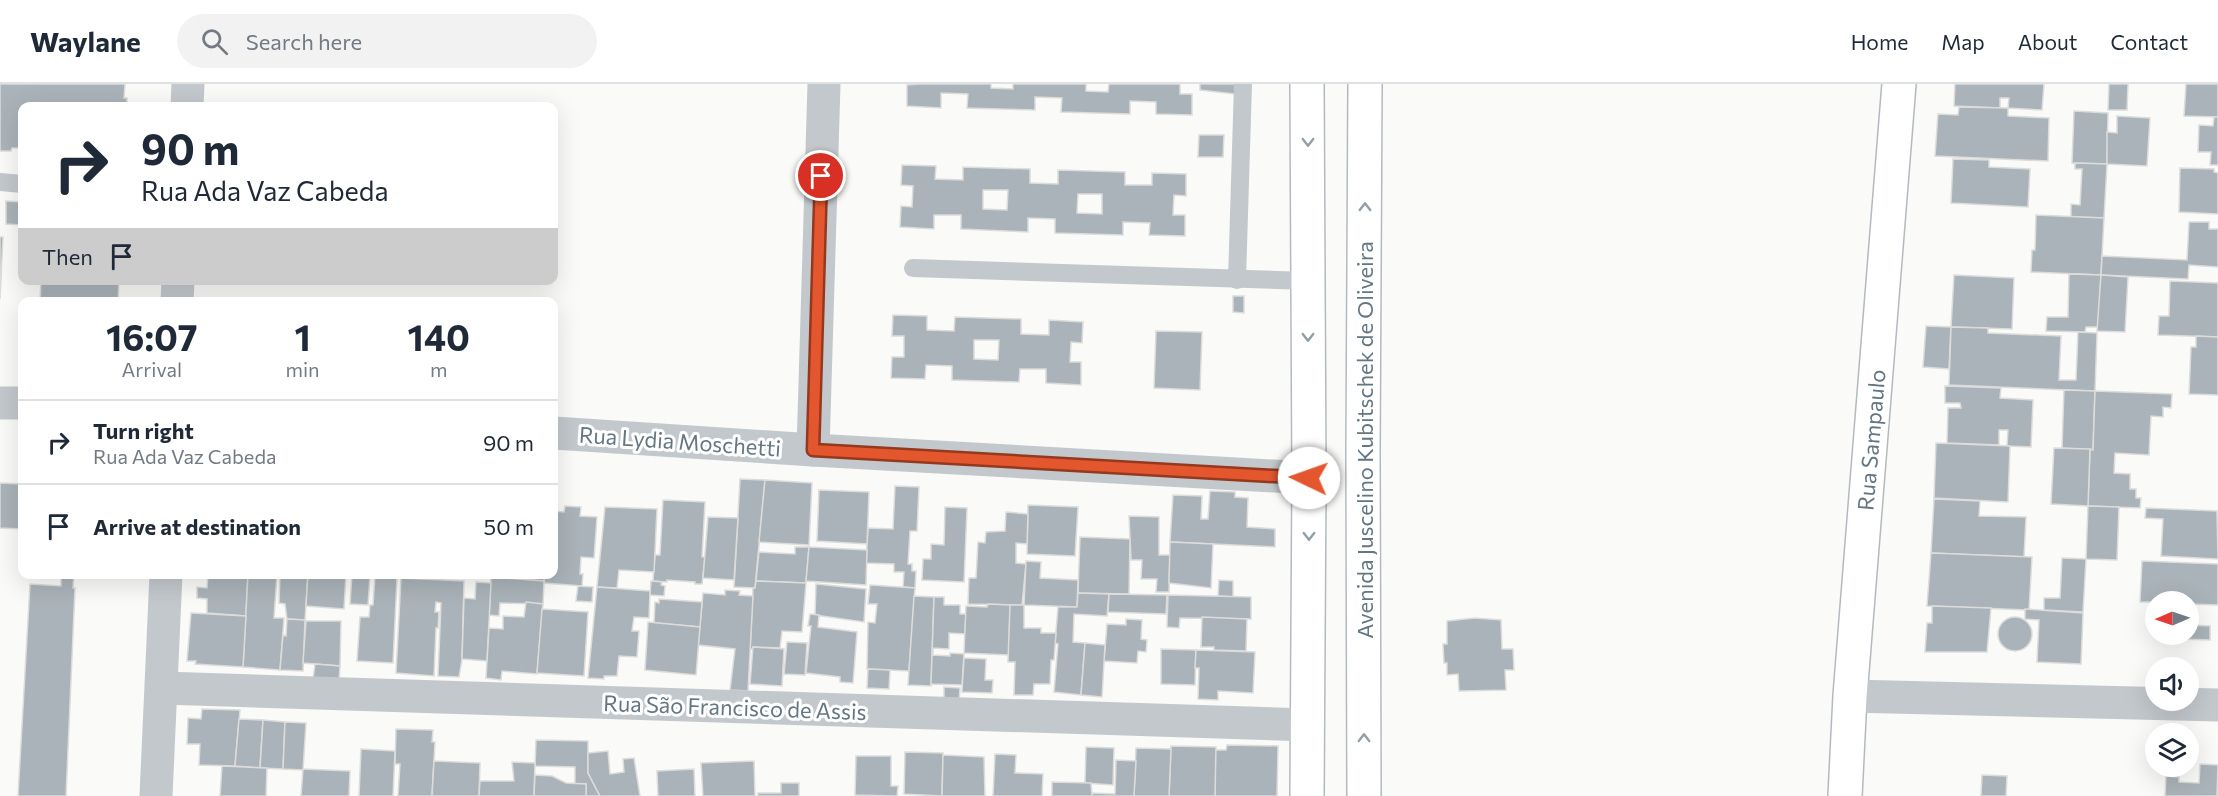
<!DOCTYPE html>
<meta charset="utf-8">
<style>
:root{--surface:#fff;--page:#f2f2f3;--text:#1f2937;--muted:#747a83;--line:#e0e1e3}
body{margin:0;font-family:Commissioner,sans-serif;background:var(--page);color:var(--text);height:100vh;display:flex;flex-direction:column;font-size:22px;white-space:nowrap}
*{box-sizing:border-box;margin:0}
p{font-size:20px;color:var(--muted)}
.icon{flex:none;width:33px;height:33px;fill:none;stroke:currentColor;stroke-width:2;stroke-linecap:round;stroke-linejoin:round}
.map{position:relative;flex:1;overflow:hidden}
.panel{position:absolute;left:18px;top:213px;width:540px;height:282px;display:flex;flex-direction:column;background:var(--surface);border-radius:12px;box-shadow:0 6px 24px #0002}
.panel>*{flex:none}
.guide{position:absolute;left:18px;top:18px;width:540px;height:183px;border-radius:12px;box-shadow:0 6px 24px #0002;background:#fff;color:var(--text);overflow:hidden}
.needle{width:39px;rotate:268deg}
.controls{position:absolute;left:2145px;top:507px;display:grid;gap:12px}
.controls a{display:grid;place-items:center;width:54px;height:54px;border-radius:50%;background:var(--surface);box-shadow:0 6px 24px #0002;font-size:30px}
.pin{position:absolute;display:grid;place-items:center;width:51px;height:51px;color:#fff;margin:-26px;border:3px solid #fff;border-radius:50%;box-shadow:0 2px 6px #0007}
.me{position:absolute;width:66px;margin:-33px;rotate:273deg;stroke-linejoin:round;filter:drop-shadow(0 0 4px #0008)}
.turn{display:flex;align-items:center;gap:21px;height:126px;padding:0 24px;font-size:27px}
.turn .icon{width:78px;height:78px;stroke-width:2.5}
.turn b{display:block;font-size:42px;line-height:51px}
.then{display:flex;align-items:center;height:57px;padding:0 24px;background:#0003;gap:12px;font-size:22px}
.eta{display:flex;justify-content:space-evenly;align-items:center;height:102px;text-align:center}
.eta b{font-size:36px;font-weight:700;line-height:42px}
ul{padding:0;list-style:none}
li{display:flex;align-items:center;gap:18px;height:84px;padding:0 24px;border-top:2px solid var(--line)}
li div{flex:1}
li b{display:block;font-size:22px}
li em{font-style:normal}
header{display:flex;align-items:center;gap:36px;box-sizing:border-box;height:84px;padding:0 30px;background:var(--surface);border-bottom:2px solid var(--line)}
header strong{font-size:28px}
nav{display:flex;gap:33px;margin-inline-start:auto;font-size:21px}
.search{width:420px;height:54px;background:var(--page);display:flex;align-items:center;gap:15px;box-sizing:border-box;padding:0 21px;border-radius:33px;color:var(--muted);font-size:22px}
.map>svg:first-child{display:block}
.building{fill:#aab3b9;stroke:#dcdcda;stroke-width:1.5;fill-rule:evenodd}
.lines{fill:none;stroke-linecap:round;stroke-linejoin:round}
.secondary-casing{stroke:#b3babf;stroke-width:36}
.lane{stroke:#c3c8cc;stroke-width:18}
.street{stroke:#c3c8cc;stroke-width:33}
.secondary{stroke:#fff;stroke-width:33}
.oneway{stroke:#939fa8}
.route-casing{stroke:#94391e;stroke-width:15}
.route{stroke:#e4572e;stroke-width:10}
.labels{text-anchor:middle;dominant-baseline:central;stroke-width:6;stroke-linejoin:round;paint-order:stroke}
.street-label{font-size:22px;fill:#657683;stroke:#fff}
</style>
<header>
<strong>Waylane</strong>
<div class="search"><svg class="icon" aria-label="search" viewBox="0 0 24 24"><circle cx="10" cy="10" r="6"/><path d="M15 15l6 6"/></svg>Search here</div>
<nav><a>Home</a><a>Map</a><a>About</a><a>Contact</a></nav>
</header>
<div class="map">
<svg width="2218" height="712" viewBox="0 0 2218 712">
<rect width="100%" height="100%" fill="#fafaf8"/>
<g class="building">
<polygon points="0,0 125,0 124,14 127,14 127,22 22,22 22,64 12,64 11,67 0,67"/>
<polygon points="919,0 991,0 991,4 1013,5 1013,0 1086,0 1086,7 1108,8 1109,0 1180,0 1180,10 1192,10 1192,31 1156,30 1156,18 1130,17 1130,30 1061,28 1062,14 1035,13 1035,26 967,24 968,10 941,9 941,24 907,22 907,1"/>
<polygon points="1200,0 1236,0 1235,10 1200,6"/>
<polygon points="1955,0 2044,0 2042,26 2008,24 2009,14 2000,14 2000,24 1954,22"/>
<polygon points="2109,0 2128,0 2127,26 2108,26"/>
<polygon points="2186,0 2218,0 2218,33 2184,32"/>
<polygon points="1959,23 2008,24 2008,32 2049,34 2048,77 1935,72 1938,30 1958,31"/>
<polygon points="2074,27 2108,29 2107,80 2072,79"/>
<polygon points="2117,32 2150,34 2147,82 2107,80 2107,48 2117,49"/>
<polygon points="2214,33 2218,33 2218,81 2210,81 2211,68 2198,68 2199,41 2213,42"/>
<polygon points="1199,51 1224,51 1223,73 1198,73"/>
<polygon points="1953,75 1989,76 1989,83 2030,85 2028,123 1951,119"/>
<polygon points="2075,79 2107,80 2104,134 2071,133 2071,120 2080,121 2082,85 2075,85"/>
<path d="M902,81L936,82L935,95L963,96V83L1030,85V99L1058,100V86L1125,88V101H1152V89L1186,90V112L1174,111L1173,131H1185V152L1149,151L1150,139L1123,138V151L1055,149V135L1028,134V148L961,145V131H934V145L900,143L901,122L912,123L913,102L901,101ZM983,106H1008L1007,126L983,125ZM1078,110H1102V130L1077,129Z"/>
<polygon points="2180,84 2214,85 2214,88 2218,89 2218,130 2179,128"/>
<polygon points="6,117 22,118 22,141 6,140"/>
<polygon points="2036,131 2104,134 2101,191 2031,188 2032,166 2035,166"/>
<polygon points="2189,138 2209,138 2209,145 2218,145 2218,183 2189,181 2188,195 2101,191 2102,172 2187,176"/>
<polygon points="0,153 3,153 0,215"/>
<polygon points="2069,190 2101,191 2098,243 2086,243 2085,248 2046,247 2047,233 2068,233"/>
<polygon points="1954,191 2014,194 2012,245 1951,243"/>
<polygon points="2101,191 2128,193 2125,248 2097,247"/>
<polygon points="41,196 119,196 118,218 40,218"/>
<polygon points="2170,197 2218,199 2218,253 2158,251 2159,232 2169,232"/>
<polygon points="1233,212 1244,212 1244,229 1233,228"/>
<path d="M893,231L927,232V246L954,247L955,233L1021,235V250L1049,251V236L1083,238L1082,259L1071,258L1070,278H1081V301L1046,299V285H1020L1019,298L952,296V282L926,281L925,295L891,294L892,273H904V252H892ZM974,256H999L998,276L974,275Z"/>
<polygon points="1926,242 1951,243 1949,285 1923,283"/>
<polygon points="1951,243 1988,244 1988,249 2061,252 2059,296 2076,296 2078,248 2097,249 2095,307 1949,301"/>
<polygon points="1156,247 1202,248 1200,306 1154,304"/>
<polygon points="2196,252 2218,253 2218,311 2189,310 2191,263 2196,263"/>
<polygon points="1945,302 2001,304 2000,314 2033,316 2031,363 2007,362 2008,346 1999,346 1999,361 1947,359 1948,324 1961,324 1960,319 1945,319"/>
<polygon points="2064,306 2095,307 2093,366 2062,364"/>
<polygon points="2095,307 2172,310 2171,324 2163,323 2163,333 2151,332 2149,371 2115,369 2114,389 2130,390 2130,405 2136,405 2136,414 2141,414 2140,424 2088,422 2090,365 2093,366"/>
<polygon points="1936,359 2010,362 2008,418 1934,414"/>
<polygon points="2054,364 2090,365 2088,422 2051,420"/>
<polygon points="740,395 765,396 755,504 734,503"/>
<polygon points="765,396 812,399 809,461 759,458"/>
<polygon points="0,399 22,400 22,445 0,444"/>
<polygon points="895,402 919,403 917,447 910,447 908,480 912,480 912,487 916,487 915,504 903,503 904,488 894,488 894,480 866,479 868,444 893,445"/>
<polygon points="819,406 869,408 867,460 817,457"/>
<polygon points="1210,407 1235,408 1235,413 1248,414 1247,443 1275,445 1275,463 1170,458 1173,411 1202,412 1201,435 1208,435"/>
<polygon points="1934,415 1980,417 1979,432 2026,433 2024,473 1931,469"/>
<polygon points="663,416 705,418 702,473 705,473 702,500 695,500 695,498 667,496 667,498 653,497 655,471 660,471"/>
<polygon points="1028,421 1078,423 1075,472 1027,470"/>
<polygon points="565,422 581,423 580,432 597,433 594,474 581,473 580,490 583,490 582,502 544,499 545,490 554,490 554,427 564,428"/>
<polygon points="2088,422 2119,423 2117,476 2086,475"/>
<polygon points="605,423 657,425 654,488 619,486 617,504 597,503"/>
<polygon points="945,423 967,424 964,498 922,496 923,475 931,475 931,460 944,461"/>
<polygon points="2146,424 2217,427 2218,475 2161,472 2163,435 2145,434"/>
<polygon points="1006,428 1028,430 1027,460 1016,459 1016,479 1026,480 1022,521 968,520 969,494 976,494 978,458 985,459 986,448 1005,447"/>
<polygon points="1129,432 1159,433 1159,471 1170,471 1169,508 1156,508 1157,495 1141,495 1142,476 1131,476"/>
<polygon points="708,433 738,434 734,496 703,494"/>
<polygon points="1080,453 1130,455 1129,510 1078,509"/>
<polygon points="1170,458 1213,460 1211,504 1169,499"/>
<polygon points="795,463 809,463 806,499 756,497 759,468 795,470"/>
<polygon points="809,463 867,466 866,501 806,497"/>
<polygon points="1931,469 2032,473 2029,526 1927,522"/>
<polygon points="2062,474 2086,475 2083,528 2044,526 2044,514 2060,514"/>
<polygon points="1026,477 1041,478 1040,494 1078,496 1077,523 1024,521"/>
<polygon points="2142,477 2218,480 2218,521 2188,520 2188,518 2140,518"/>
<polygon points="61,490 74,490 73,504 75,504 66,712 18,712 30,500 61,502"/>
<polygon points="208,490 248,490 246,532 207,529 207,515 197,514 197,503 207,504"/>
<polygon points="248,490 277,491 274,534 284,534 280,586 243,583"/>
<polygon points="280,490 308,490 305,536 287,535 285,520 279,519"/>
<polygon points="308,490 346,490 344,525 306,522"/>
<polygon points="352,490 370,492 368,521 350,520"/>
<polygon points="394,490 437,490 437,496 397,494 394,493"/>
<polygon points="492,490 545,490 544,497 491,493"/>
<polygon points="375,492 397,494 393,579 357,577 360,533 369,533 370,521 373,521"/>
<polygon points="491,493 544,497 543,520 500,519 499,532 489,531"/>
<polygon points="401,494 464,497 462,575 459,593 438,592 441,519 436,518 435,528 439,528 438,544 436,544 434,592 396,589"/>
<polygon points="1219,496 1233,497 1233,513 1218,512"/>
<polygon points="651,497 662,498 661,501 665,502 664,512 650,511"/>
<polygon points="756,497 806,499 802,548 782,547 780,564 753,563 753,565 750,565 753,504 755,504"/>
<polygon points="476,498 491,499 487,577 462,575 464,514 475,515"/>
<polygon points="816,500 866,505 864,538 815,531"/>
<polygon points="870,501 915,504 909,587 867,585 868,538 875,539 877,520 868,520"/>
<polygon points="578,502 593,503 592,518 576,517"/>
<polygon points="597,503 650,507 649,534 634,533 632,547 639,547 637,573 619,572 617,592 604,592 604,595 588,594"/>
<polygon points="725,506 740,507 739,511 753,512 748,607 730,606 735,565 698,561 703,509 725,511"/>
<polygon points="1078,509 1109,510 1107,532 1074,530 1073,558 1085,559 1081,611 1054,608 1058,560 1055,559 1058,523 1077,523"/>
<polygon points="1109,510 1167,511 1166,530 1108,528"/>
<polygon points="1168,511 1251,513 1251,535 1180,534 1179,544 1167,543"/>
<polygon points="914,512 934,513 931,602 908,601"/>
<polygon points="934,513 944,513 944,521 960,521 960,530 966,530 965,550 949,549 949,565 933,564 933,571 950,572 950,569 964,570 962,601 931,600"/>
<polygon points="659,515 702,518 700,543 654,539 655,518 659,519"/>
<polygon points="526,518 543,520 537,590 502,587 501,596 486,594 489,544 503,545 503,532 524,533"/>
<polygon points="988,520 1010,521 1009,571 964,569 966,522 987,523"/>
<polygon points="1010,521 1024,521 1024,544 1041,544 1041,549 1056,549 1054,576 1051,576 1050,600 1034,600 1033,611 1014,611 1015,578 1008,578"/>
<polygon points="1932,522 1991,524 1987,568 1925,568 1927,539 1932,539"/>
<polygon points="542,525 588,528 584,592 537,589"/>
<polygon points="2025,525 2083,529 2081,580 2037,578 2039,536 2025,535"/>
<polygon points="191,529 246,532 243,583 195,580 196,577 187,577"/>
<polygon points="810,530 819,531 818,543 857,548 853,599 840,598 840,593 806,589 811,542 808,542"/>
<circle cx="2015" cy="550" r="17"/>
<polygon points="1202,533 1247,535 1246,567 1214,566 1214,563 1201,563"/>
<polygon points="1475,534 1501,536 1502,565 1513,565 1514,586 1505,586 1506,606 1459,607 1458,590 1447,591 1447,579 1444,579 1443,560 1447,560 1447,537"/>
<polygon points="287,535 305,536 303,587 280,586 283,551 286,552"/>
<polygon points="1126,535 1142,536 1141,555 1147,556 1146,568 1138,567 1137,579 1104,577 1107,540 1126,541"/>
<polygon points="306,537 341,537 340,582 303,579"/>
<polygon points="648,538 700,543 696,591 645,586"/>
<polygon points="2188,541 2210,542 2210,556 2179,555 2179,550 2188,550"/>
<polygon points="787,558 807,559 805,591 784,590"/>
<polygon points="1085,559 1105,561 1102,613 1081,611"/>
<polygon points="753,563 784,565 782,602 750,600"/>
<polygon points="1161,565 1196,566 1195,601 1161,600"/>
<polygon points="1196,566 1255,568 1253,609 1218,607 1218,616 1198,615 1199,584 1195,584"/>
<polygon points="964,574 986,575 985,596 993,596 992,609 962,608"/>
<polygon points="315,580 340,582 339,597 313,595"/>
<polygon points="868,585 890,586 889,605 867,604"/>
<polygon points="944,603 960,604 959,618 944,617"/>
<polygon points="202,625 240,626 235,682 199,681 200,660 187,660 188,634 201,635"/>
<polygon points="239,635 263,636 260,684 235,682"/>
<polygon points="263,636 285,638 283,685 260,684"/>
<polygon points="285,638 306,639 303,686 283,685"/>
<polygon points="396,645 433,646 432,658 435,658 432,712 398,712 400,680 395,680"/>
<polygon points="536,656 588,657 588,689 600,712 586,712 586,700 575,700 575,683 535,682"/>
<polygon points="1227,661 1278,662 1277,712 1215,712 1215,666 1226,666"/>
<polygon points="1171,662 1216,663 1215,712 1169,712"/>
<polygon points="1086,663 1114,664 1113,701 1085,699"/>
<polygon points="1136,664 1171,665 1169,712 1134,712"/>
<polygon points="361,665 395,667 393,712 359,712"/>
<polygon points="608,667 610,690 624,688 623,675 634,674 640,712 600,712 588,689 588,669"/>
<polygon points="905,668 943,669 942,712 904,710"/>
<polygon points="995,670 1016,671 1015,689 1043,690 1042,712 993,712"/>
<polygon points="943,671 984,673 985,712 942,712"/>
<polygon points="856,672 891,672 891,702 898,702 897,712 855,711"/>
<polygon points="1116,676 1136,677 1134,712 1092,712 1092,709 1115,710"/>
<polygon points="434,677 480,679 479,712 432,712"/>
<polygon points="754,677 755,712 703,712 701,679"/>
<polygon points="512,678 535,679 534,712 479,712 480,697 514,697"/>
<polygon points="2200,680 2218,681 2217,712 2165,712 2166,692 2179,693 2179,698 2199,699"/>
<polygon points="222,682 267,684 266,712 220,712"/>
<polygon points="303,685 350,687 349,712 301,712"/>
<polygon points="694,685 695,712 658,712 657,687"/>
<polygon points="535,691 552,692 566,699 586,700 586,712 534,712"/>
<polygon points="1982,691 2007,692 2006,712 1981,712"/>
<polygon points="1052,698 1091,699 1092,712 1052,712"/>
<polygon points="781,699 799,699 799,712 758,712 758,709 781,709"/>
</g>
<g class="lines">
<defs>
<g id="secondary">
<polyline points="1307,712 1309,394 1307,0"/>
<polyline points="1364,712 1363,369 1365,0"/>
<polyline points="1845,712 1850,612 1899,0"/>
</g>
</defs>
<use href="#secondary" class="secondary-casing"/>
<g class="lane">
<polyline points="0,98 22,100"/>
<polyline points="913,184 1308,197"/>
<polyline points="1237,196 1243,0"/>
</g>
<g class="street">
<polyline points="187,22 188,0"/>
<polyline points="177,218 178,196"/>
<polyline points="0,319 22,319"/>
<polyline points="554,349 813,366 1309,394"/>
<polyline points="813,366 824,0"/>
<polyline points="162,604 1308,641"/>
<polyline points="1850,612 2218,621"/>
<polyline points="156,712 166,490"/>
</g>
<use href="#secondary" class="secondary"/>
</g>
<defs><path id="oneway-chevron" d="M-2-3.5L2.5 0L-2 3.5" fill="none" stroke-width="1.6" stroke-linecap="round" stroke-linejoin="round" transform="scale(1.5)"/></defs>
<g class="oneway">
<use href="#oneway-chevron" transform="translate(1308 58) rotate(90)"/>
<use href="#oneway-chevron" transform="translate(1365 123) rotate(-90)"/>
<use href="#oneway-chevron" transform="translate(1308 253) rotate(90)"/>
<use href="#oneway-chevron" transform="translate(1309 452) rotate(90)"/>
<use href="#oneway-chevron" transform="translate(1364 654) rotate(-90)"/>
</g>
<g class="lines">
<defs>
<polyline id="route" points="821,92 813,366 1309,394"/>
</defs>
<use href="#route" class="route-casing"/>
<use href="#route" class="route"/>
</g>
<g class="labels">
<g class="street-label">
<text transform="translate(1364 356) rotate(-90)">Avenida Juscelino Kubitschek de Oliveira</text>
<text transform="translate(1871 356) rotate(-85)">Rua Sampaulo</text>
<text transform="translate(680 357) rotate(4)">Rua Lydia Moschetti</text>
<text transform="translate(735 623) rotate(2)">Rua São Francisco de Assis</text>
</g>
</g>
</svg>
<div class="controls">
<a><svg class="needle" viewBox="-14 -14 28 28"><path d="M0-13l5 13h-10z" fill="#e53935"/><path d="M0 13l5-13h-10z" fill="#747a83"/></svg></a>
<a><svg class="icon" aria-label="sound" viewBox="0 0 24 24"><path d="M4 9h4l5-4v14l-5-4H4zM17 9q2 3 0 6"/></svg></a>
<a><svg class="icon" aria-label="layers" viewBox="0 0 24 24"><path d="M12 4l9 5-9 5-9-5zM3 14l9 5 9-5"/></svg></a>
</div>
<div class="pin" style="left:821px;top:92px;background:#d93025"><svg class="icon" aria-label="arrive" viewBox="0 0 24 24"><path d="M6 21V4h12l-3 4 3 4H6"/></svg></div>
<svg class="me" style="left:1309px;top:394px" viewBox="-20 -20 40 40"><circle r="19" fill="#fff"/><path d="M0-13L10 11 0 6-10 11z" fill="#e4572e"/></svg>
<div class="guide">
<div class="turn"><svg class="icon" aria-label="right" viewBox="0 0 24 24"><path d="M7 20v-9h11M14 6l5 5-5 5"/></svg><div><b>90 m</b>Rua Ada Vaz Cabeda</div></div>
<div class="then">Then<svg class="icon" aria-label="arrive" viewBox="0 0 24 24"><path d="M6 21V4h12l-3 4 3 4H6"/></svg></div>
</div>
<section class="panel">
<div class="eta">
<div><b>16:07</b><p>Arrival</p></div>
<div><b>1</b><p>min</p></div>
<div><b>140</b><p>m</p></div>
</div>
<ul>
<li><svg class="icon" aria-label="right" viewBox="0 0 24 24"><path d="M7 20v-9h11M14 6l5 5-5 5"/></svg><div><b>Turn right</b><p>Rua Ada Vaz Cabeda</p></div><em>90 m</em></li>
<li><svg class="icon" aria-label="arrive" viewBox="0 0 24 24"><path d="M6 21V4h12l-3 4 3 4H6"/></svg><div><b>Arrive at destination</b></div><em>50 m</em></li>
</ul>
</section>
</div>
